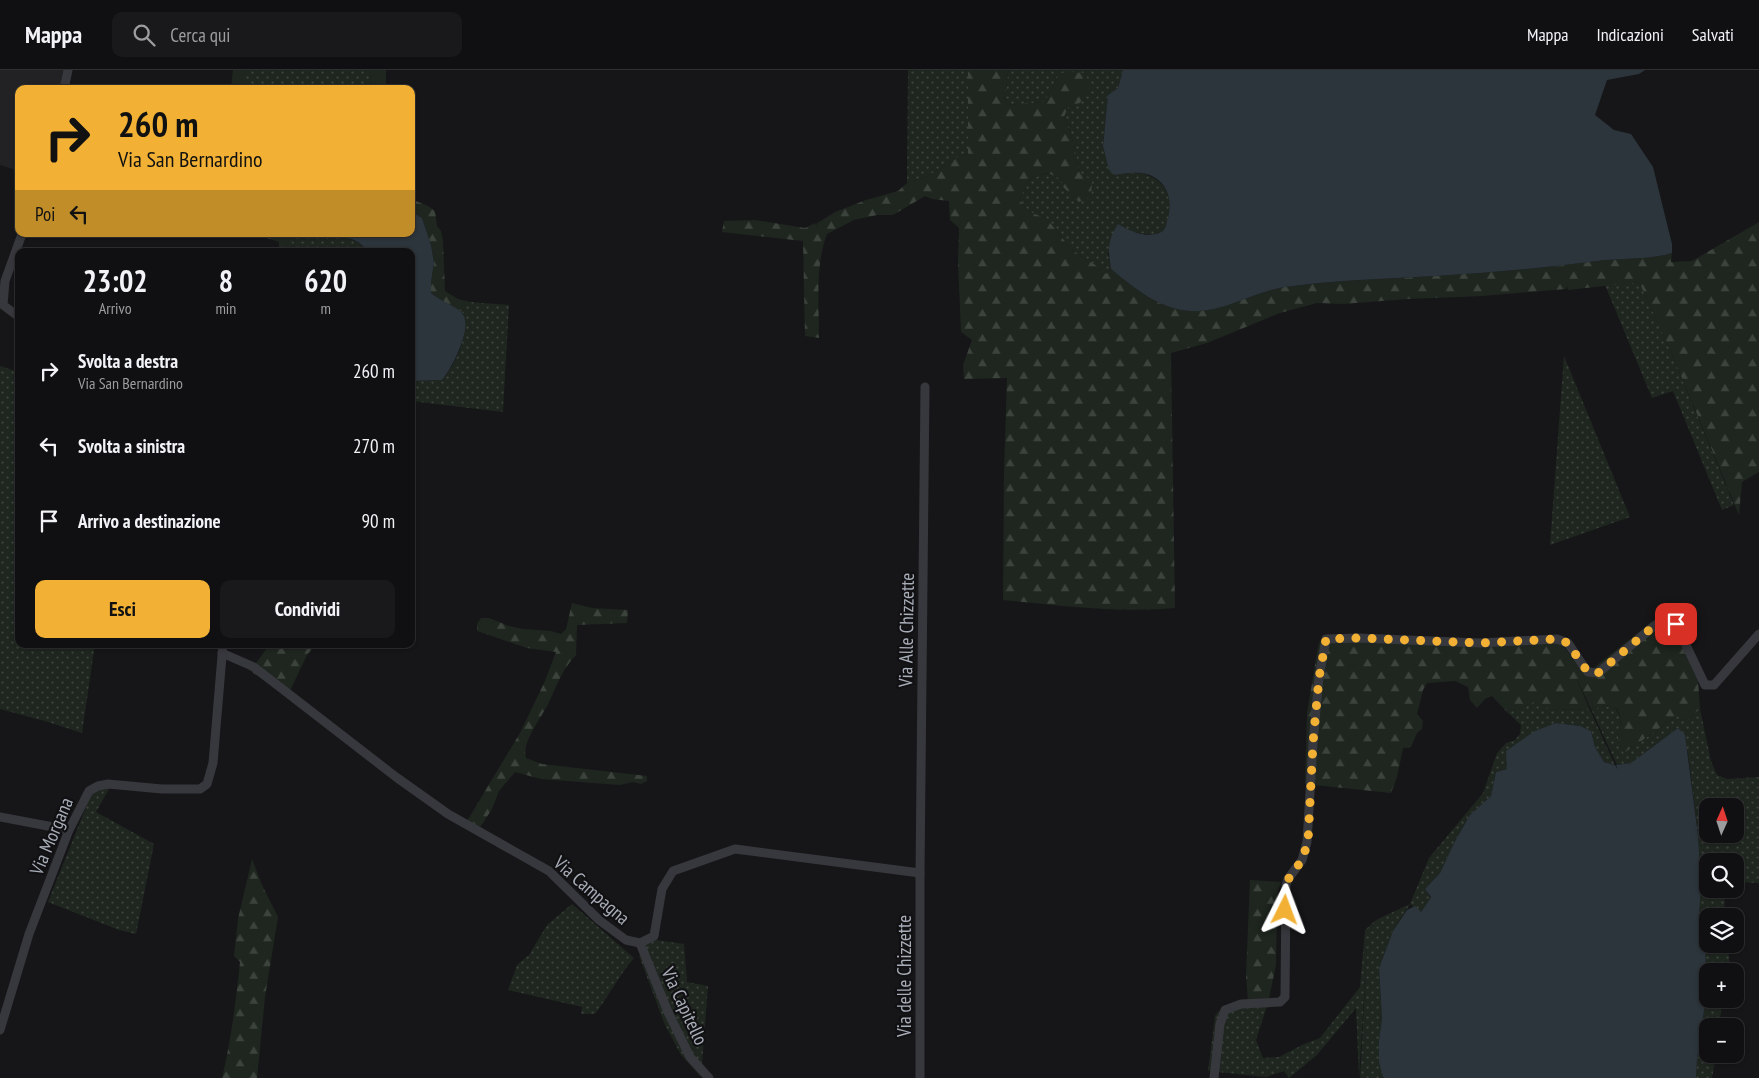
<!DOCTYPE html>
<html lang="it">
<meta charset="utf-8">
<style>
:root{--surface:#101012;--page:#19191b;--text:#f1f3f6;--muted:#9c9d9f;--line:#303032;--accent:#f2b134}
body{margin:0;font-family:"PT Sans Narrow",sans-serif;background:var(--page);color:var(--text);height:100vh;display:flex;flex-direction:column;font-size:19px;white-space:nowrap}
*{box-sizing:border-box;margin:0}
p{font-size:16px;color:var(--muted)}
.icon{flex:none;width:28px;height:28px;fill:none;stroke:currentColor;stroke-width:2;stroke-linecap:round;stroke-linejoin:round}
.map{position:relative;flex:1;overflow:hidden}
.drawer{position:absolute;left:15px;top:178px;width:400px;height:400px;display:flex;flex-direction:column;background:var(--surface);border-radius:10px;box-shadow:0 1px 4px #0004,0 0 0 1px var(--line)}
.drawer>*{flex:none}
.guide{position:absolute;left:15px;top:15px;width:400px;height:152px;border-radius:10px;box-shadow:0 1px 4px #0004,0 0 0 1px var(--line);background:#f2b134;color:#111;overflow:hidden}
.needle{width:32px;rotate:3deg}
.fabs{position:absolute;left:1699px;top:728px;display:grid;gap:10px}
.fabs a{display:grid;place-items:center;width:45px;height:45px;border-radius:10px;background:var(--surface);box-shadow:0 1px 4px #0004,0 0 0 1px var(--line);font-size:25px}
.pin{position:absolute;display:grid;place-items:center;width:42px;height:42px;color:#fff;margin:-21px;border-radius:10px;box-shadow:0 2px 8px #0006}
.me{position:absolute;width:55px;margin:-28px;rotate:3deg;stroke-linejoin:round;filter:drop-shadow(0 0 4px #0008)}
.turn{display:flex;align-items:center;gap:18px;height:105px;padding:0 20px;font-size:22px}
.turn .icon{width:65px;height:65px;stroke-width:2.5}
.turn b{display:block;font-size:35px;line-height:42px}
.then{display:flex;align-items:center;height:48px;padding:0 20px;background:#0003;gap:10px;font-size:19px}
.eta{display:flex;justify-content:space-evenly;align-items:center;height:85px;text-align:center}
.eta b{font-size:30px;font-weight:700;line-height:35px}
.button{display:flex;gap:10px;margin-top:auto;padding:10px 20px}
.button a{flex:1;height:58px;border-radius:10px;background:var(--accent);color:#111;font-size:20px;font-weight:700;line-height:58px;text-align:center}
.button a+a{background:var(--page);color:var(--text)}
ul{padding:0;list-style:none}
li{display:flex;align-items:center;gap:15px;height:75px;padding:0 20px}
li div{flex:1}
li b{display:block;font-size:19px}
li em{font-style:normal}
header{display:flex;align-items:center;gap:30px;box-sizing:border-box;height:70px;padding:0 25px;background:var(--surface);border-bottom:1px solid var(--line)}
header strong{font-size:24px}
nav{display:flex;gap:28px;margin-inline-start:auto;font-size:18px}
.search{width:350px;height:45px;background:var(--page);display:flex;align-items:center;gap:12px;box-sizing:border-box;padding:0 18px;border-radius:10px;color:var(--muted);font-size:19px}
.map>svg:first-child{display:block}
.built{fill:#222225}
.grass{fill:url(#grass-dots);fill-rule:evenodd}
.forest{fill:url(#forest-firs)}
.water{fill:#2c353c}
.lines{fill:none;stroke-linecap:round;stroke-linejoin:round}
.minor{stroke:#37383d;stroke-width:9}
.route{stroke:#f2b134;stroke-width:9;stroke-dasharray:0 16.2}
.labels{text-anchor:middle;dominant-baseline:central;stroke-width:4.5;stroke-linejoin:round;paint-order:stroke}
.street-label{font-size:19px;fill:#a8adb8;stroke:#111113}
</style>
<header>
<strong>Mappa</strong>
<div class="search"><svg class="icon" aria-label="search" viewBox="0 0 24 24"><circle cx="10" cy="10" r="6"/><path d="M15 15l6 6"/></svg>Cerca qui</div>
<nav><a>Mappa</a><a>Indicazioni</a><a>Salvati</a></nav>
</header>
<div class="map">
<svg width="1759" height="1008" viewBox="0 0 1759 1008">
<defs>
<pattern id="grass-dots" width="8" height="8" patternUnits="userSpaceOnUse" patternTransform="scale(1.25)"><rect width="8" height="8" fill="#1e261f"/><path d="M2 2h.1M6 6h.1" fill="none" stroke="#3c433d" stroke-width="1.8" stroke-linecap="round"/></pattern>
<pattern id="forest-firs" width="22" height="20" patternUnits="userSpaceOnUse" patternTransform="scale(1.25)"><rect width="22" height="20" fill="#1e261f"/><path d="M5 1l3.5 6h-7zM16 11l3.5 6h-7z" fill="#3c433d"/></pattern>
</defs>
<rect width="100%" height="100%" fill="#161618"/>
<polygon class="built" points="0,0 63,0 60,19 19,19 19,101 0,95"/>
<g class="grass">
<polygon points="245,0 371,0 370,19 245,19"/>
<polygon points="908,0 968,0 968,84 958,87 928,106 907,113"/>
<path d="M1010,0H1123L1118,18L1108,25L1103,76L1115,105C1127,103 1139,101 1150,106C1167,113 1173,131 1168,148C1167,154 1166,159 1161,162C1153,166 1142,164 1134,162L1108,183L1111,199L1106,205L1097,196L1072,180L1047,149L1028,141L1019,129L1031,108L1049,103L1061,109L1079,102L1074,74L1064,47L1068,37L1060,3L1045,32L1005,35L1008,1Z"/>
<path d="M288,164C304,164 362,162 365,181H293L291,169Z"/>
<polygon points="1639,212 1669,277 1734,435 1722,440 1673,321 1652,328 1605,215"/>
<path d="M470,232L509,235L503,342L411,331V311L442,310C456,293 471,263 462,242Z"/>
<polygon points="1564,286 1630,447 1550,475"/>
<polygon points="0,296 19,302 19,574 95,574 82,663 48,652 0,639"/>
<path d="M1536,630L1549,639L1590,640L1615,695L1604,692L1595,677L1591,661L1579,656L1556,653L1507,699L1496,702L1491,726L1470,745L1454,773L1440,803L1425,819L1431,828L1421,842L1410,834L1393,861L1379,898L1382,949L1379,970L1383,1007L1385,1008H1360L1368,861L1359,1008L1356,938L1317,985L1289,1008L1284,1001L1266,1007L1208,1001L1215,946C1224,930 1251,934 1268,933L1256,970L1263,988L1279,987L1302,975L1320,968L1360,917L1365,860L1376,850L1410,834L1429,788L1483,723L1497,683L1506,673L1515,670L1520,664L1521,655L1506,641L1521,638Z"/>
<path d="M1605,636L1616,639L1621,648L1618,669L1624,683L1677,646L1687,649L1700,639L1711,691L1717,705L1727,709L1759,707V813L1735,812V791H1708V819H1725L1724,846H1708V874H1727L1730,895L1729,901H1708V929H1723L1719,956H1708V984H1716L1712,1008H1696L1697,990L1706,926V896L1704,857L1699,846L1701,815L1698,765L1688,683L1678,658L1631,693L1617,695L1591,639ZM1708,736H1735V764H1708Z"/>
<polygon points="110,717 96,742 154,774 136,864 119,860 48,832 90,727 96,719"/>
<path d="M572,834L634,888C619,905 609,926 595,944H581L582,937L508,920L517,895L529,885L547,855Z"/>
<polygon points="649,869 684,874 687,912 708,916 701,1007 681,985 665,955 639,886 641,885"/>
</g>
<g class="forest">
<polygon points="233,0 245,0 245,19 231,19"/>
<polygon points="371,0 386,0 386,19 370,19"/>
<path d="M968,0H1010L1008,1L1005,35L1045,32L1060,3L1072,2L1084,3L1091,14L1080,33L1068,37L1064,47L1074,74L1079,102L1092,111L1091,127L1079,132L1063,117L1061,109L1048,103L1031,108L1019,129L1028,141L1047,149L1072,180L1097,196L1106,204L1111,199C1134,218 1159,239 1190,241C1224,242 1252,222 1285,217C1334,210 1385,209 1435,206C1489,203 1543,198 1597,191C1620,188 1650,190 1672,183L1671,192L1692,191L1759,152V402L1742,412L1739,445L1669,277L1639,212L1568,220L1567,216L1566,219L1482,226L1408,229L1343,234L1317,233L1280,243L1207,273L1171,283L1175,538C1118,543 1061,536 1003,530L1004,402L1007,308L964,309L963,295L972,270L961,262L958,192L959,158L950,150L949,131L932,129L925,126L893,145H877L854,150L827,164C815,194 819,236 819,268L805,266L803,171L722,162L724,151L755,150L805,158L815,153L818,160L816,154L835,142L866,130L898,121L907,113L928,106L958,87L968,84Z"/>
<polygon points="411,129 428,136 435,141 437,156 441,161 443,171 445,221 458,229 470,232 462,242 439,229 431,223 431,212 434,193 431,175 422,148 411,141"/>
<polygon points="233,164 288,164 291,169 293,181 279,181 279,172 264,167"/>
<path d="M572,533L592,538L628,540L627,553L577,555L576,585C563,598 557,615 549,632C543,646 521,672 526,688L542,694L647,706V711L641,714L633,712L620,715L541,709L515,702L499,721L492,739L477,762L464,756L520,663L545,611L556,582L527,578L477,561V554L481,548H489L509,556L523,559L551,561L561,564L566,559Z"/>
<polygon points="1664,549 1671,554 1698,610 1700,639 1687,649 1677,646 1624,683 1618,669 1621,648 1617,639 1605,636 1591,639 1574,603 1590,640 1549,639 1536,631 1521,638 1506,641 1492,626 1485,629 1477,638 1470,630 1468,617 1455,611 1427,613 1423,620 1417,644 1423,651 1422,659 1417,663 1411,677 1403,678 1397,707 1391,723 1305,714 1307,643 1318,577 1320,571 1323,568 1453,570 1558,568 1579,598 1591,600 1654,550"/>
<polygon points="270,574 316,574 307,585 287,627 249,600 254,596"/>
<path d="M252,789L262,815L278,847L265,927L257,1008H222C231,970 236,931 240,892L234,886L238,849Z"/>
<polygon points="1250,810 1281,812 1277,824 1276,895 1268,933 1248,931 1246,906"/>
</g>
<g class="water">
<path d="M1123,0H1645L1639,4L1607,10L1595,45L1614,60L1631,64L1653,97L1672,174V183C1650,190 1620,188 1597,191C1543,198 1489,203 1435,206C1385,209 1334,210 1285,217C1252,222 1224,243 1190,241C1159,239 1134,218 1111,199C1108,180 1107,171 1118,154C1130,161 1144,168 1159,163C1165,161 1166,156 1167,151C1173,133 1169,113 1150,105C1139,101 1126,103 1115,105L1109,100L1103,76L1108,25L1118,18Z"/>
<path d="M411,141L422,148L431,175L434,193L431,212V223C440,231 454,235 461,242C475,255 452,298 442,310L411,311V181H365C363,168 338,166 326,164H411Z"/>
<polygon points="1556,653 1580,656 1591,661 1595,677 1604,692 1615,695 1618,700 1616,695 1631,693 1678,658 1685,665 1698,765 1701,815 1699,846 1704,857 1706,896 1706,926 1697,990 1696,1008 1385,1008 1383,1007 1379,992 1379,970 1382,949 1379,898 1393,861 1407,840 1415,836 1421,842 1430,829 1431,827 1425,819 1440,803 1454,773 1470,745 1491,726 1496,702 1507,699 1506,681 1535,661"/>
</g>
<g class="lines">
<g class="minor">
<polyline points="64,19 68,0"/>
<polyline points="19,247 3,235 5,211 22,164"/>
<polyline points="222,583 254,597 396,707 448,744 549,801 599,850 626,870 640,873 654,866 662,819 673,801 735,779 920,803"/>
<polyline points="0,747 69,760"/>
<polyline points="640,873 668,942 690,987 709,1008"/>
<polyline points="0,960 29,864 69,760 89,721 98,716 108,714 162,719 200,719 207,714 213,693 223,574"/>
<polyline points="920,1008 920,803 925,317"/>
<polyline points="1214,1008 1220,954 1225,940 1241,934 1280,932 1285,927 1286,815 1288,809 1302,790 1307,772 1313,673 1319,607 1326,569 1359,568 1480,573 1557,569 1568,573 1582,594 1588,602 1598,603 1654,556 1666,551 1676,554 1705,615 1714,615 1759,564"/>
</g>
</g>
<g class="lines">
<polyline class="route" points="1285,840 1287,811 1302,790 1308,772 1313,673 1319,608 1326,569 1359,568 1480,573 1557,569 1568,573 1582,594 1588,602 1598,603 1654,556 1666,551 1676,554"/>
</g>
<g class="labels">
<g class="street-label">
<text transform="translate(906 560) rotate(-89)">Via Alle Chizzette</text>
<text transform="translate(51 766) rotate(-67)">Via Morgana</text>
<text transform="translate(592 820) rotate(41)">Via Campagna</text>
<text transform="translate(904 906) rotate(-90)">Via delle Chizzette</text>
<text transform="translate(685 936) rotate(65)">Via Capitello</text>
</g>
</g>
</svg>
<div class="fabs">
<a><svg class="needle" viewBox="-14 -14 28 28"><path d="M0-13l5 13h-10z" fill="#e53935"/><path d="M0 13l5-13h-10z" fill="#9c9d9f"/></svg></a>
<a><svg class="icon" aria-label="search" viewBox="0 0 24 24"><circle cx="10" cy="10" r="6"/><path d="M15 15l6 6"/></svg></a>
<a><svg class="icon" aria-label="layers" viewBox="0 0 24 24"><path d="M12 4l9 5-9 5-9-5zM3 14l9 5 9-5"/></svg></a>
<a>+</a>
<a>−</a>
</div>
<div class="pin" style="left:1676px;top:554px;background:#d93025"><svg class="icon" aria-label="arrive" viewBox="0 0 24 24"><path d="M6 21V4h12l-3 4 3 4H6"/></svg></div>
<svg class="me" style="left:1285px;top:840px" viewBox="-20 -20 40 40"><path d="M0-17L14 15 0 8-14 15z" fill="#f2b134" stroke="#fff" stroke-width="4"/></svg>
<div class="guide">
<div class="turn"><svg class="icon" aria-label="right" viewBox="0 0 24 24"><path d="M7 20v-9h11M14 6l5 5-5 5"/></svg><div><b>260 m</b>Via San Bernardino</div></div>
<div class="then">Poi<svg class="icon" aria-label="left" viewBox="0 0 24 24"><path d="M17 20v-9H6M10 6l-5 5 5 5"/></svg></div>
</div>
<section class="drawer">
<div class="eta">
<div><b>23:02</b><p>Arrivo</p></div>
<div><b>8</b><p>min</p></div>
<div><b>620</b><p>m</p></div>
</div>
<ul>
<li><svg class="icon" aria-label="right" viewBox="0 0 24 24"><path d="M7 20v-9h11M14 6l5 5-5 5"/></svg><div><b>Svolta a destra</b><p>Via San Bernardino</p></div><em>260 m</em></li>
<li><svg class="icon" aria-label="left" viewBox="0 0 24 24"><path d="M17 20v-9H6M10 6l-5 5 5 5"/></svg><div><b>Svolta a sinistra</b></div><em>270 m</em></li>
<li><svg class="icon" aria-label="arrive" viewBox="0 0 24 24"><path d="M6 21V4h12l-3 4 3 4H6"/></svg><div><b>Arrivo a destinazione</b></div><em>90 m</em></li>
</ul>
<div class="button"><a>Esci</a><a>Condividi</a></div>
</section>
</div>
